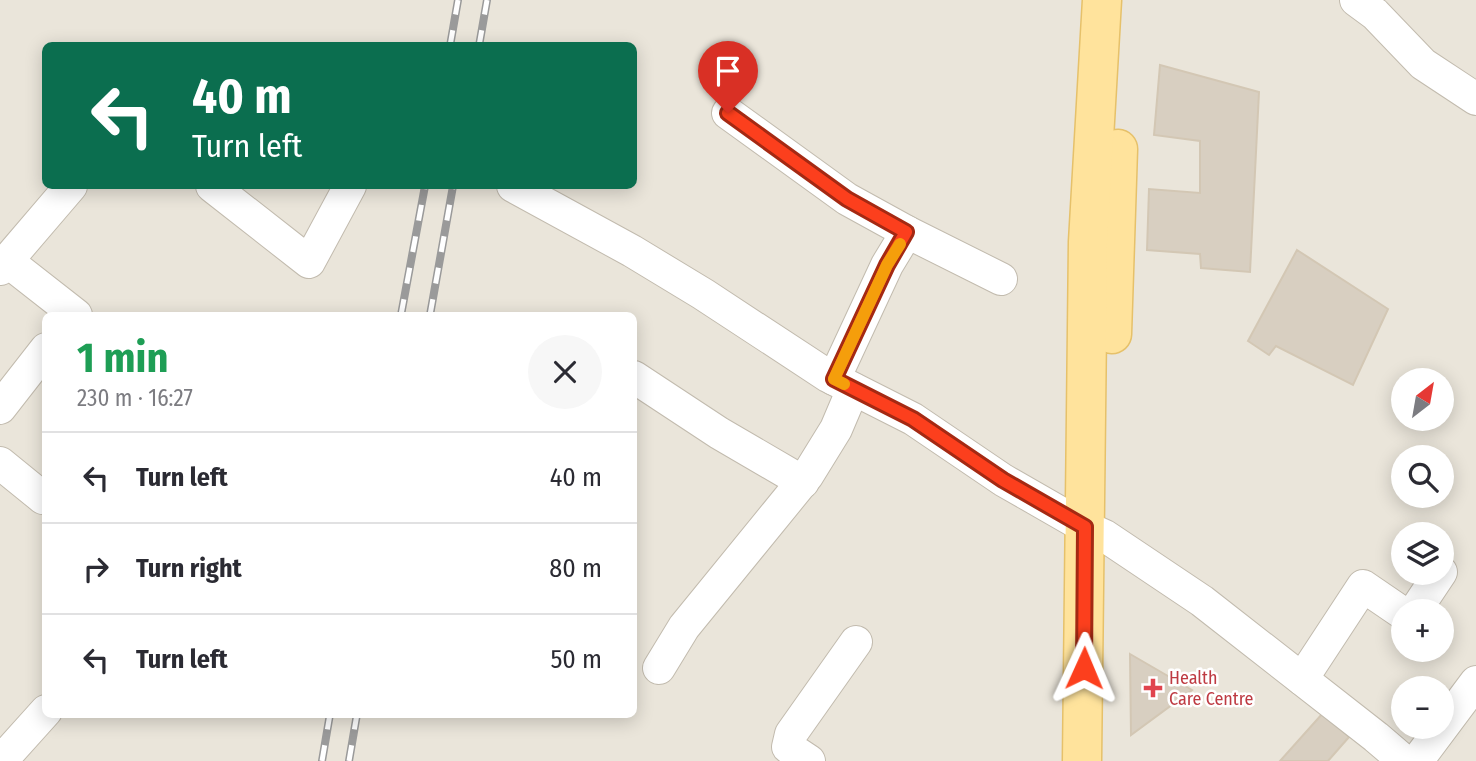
<!DOCTYPE html>
<meta charset="utf-8">
<style>
:root{--surface:#fff;--page:#f7f7f7;--text:#2b2b33;--muted:#7c7c81;--line:#e1e1e2}
body{margin:0;font-family:"Fira Sans Condensed",sans-serif;background:var(--page);color:var(--text);height:100vh;display:flex;flex-direction:column;font-size:26px;white-space:nowrap}
*{box-sizing:border-box;margin:0}
p{font-size:23px;color:var(--muted)}
.icon{flex:none;width:38px;height:38px;fill:none;stroke:currentColor;stroke-width:2;stroke-linecap:round;stroke-linejoin:round}
.map{position:relative;flex:1;overflow:hidden}
.details{position:absolute;left:42px;top:312px;width:595px;height:406px;display:flex;flex-direction:column;background:var(--surface);border-radius:10px;box-shadow:0 4px 18px #0003}
.details>*{flex:none}
.guide{position:absolute;left:42px;top:42px;width:595px;height:147px;border-radius:10px;box-shadow:0 4px 18px #0003;background:#0b6e4f;color:#fff;overflow:hidden}
.needle{width:46px;rotate:31deg}
.buttons{position:absolute;left:1391px;top:368px;display:grid;gap:14px}
.buttons a{display:grid;place-items:center;width:63px;height:63px;border-radius:50%;background:var(--surface);box-shadow:0 4px 18px #0003;font-size:35px}
.pin{position:absolute;display:grid;place-items:center;width:60px;height:60px;color:#fff;margin:-72px -30px;border-radius:50% 50% 50% 0;rotate:-45deg;box-shadow:0 0 7px #0007}
.pin .icon{rotate:45deg}
.me{position:absolute;width:77px;margin:-38px;rotate:1deg;stroke-linejoin:round;filter:drop-shadow(0 0 5px #0008)}
.turn{display:flex;align-items:center;gap:24px;height:147px;padding:0 35px;font-size:32px}
.turn .icon{width:91px;height:91px;stroke-width:2.5}
.turn b{display:block;font-size:49px;line-height:60px}
.round{display:grid;place-items:center;flex:none;width:74px;height:74px;border-radius:37px;background:var(--page)}
.overview{display:flex;align-items:center;justify-content:space-between;height:119px;padding:0 35px}
h1{font-size:42px;font-weight:700;line-height:52px;color:#1e9e55}
ul{padding:0;list-style:none}
li{display:flex;align-items:center;gap:21px;height:91px;padding:0 35px;border-top:2px solid var(--line)}
li div{flex:1}
li b{display:block;font-size:26px}
li em{font-style:normal}
.map>svg:first-child{display:block}
.residential{fill:#eae5da;fill-rule:evenodd}
.building{fill:#d8cfc1;stroke:#d3c7b4;stroke-width:2}
.lines{fill:none;stroke-linecap:round;stroke-linejoin:round}
.minor-casing{stroke:#c2bbae;stroke-width:34}
.major-casing{stroke:#e6c16a;stroke-width:41}
.minor{stroke:#fff;stroke-width:32}
.major{stroke:#ffe39c;stroke-width:38}
.rail-casing{stroke:#9a9a9a;stroke-width:8}
.rail{stroke:#fff;stroke-width:5;stroke-dasharray:16;stroke-linecap:butt}
.route-casing{stroke:#a42913;stroke-width:18}
.route{stroke:#fc3f1d;stroke-width:12}
.slow{stroke:#f59e0b;stroke-width:12}
.health-dot{fill:#e0444e;stroke:#fff;stroke-width:2.5}
.labels{text-anchor:middle;dominant-baseline:central;stroke-width:5;stroke-linejoin:round;paint-order:stroke}
.health-label{font-size:18px;fill:#be3a42;stroke:#fff;text-anchor:start}
</style>
<div class="map">
<svg width="1476" height="761" viewBox="0 0 1476 761">
<rect width="100%" height="100%" fill="#f6f3ec"/>
<path class="residential" d="M0,0H1476V761H0ZM46,46H634V186H46ZM46,315H634V714H46ZM1404,380H1442V418H1404ZM1404,457H1442V495H1404ZM1404,534H1442V572H1404ZM1404,611H1442V649H1404ZM1404,688H1442V726H1404Z"/>
<g class="building">
<polygon points="1160,65 1259,92 1250,272 1201,268 1200,254 1147,250 1149,189 1200,193 1200,141 1154,135"/>
<polygon points="1297,250 1388,309 1353,385 1276,346 1269,355 1248,341"/>
<polygon points="1130,654 1192,690 1131,735"/>
<polygon points="1323,713 1349,737 1328,761 1280,761"/>
</g>
<g class="lines">
<defs>
<g id="minor">
<polyline points="1356,0 1375,14 1423,64 1476,99"/>
<polyline points="728,113 847,199 907,232 1001,279"/>
<polyline points="212,186 309,262 350,186"/>
<polyline points="513,186 632,251 703,294 828,376 913,419 1003,480 1085,527 1105,536 1202,601 1376,737 1404,761"/>
<polyline points="7,261 76,315"/>
<polyline points="0,269 71,186"/>
<polyline points="634,377 719,433 803,482"/>
<polyline points="834,379 887,265 907,232"/>
<polyline points="0,408 46,349"/>
<polyline points="0,463 43,498"/>
<polyline points="1415,611 1441,572"/>
<polyline points="659,668 684,627 807,476 836,429 853,389"/>
<polyline points="1302,679 1363,586 1404,614"/>
<polyline points="1,761 46,711"/>
<polyline points="809,761 788,747 791,734 856,642"/>
<polyline points="1417,761 1476,682"/>
</g>
<g id="major">
<polyline points="1112,334 1118,149"/>
<polyline points="1082,761 1088,242 1102,0"/>
</g>
</defs>
<use href="#minor" class="minor-casing"/>
<use href="#major" class="major-casing"/>
<use href="#minor" class="minor"/>
<use href="#major" class="major"/>
<defs>
<g id="rail">
<polyline points="450,46 458,0"/>
<polyline points="479,46 487,0"/>
<polyline points="401,315 425,186"/>
<polyline points="430,315 453,186"/>
<polyline points="322,761 330,714"/>
<polyline points="349,761 357,714"/>
</g>
</defs>
<use href="#rail" class="rail-casing"/>
<use href="#rail" class="rail"/>
</g>
<g class="lines">
<defs>
<polyline id="route" points="728,113 847,199 906,232 887,265 834,379 913,419 1003,480 1085,527 1084,668"/>
</defs>
<use href="#route" class="route-casing"/>
<use href="#route" class="route"/>
<polyline class="slow" points="844,384 834,379 887,265 900,244"/>
</g>
<path class="health-dot" d="M1149.5 677.5h7v7h7v7h-7v7h-7v-7h-7v-7h7z"/>
<g class="labels">
<g class="health-label">
<text x="1169" y="678">Health<tspan x="1169" dy="21">Care Centre</tspan></text>
</g>
</g>
</svg>
<div class="buttons">
<a><svg class="needle" viewBox="-14 -14 28 28"><path d="M0-13l5 13h-10z" fill="#e53935"/><path d="M0 13l5-13h-10z" fill="#7c7c81"/></svg></a>
<a><svg class="icon" aria-label="search" viewBox="0 0 24 24"><circle cx="10" cy="10" r="6"/><path d="M15 15l6 6"/></svg></a>
<a><svg class="icon" aria-label="layers" viewBox="0 0 24 24"><path d="M12 4l9 5-9 5-9-5zM3 14l9 5 9-5"/></svg></a>
<a>+</a>
<a>−</a>
</div>
<div class="pin" style="left:728px;top:113px;background:#d93025"><svg class="icon" aria-label="arrive" viewBox="0 0 24 24"><path d="M6 21V4h12l-3 4 3 4H6"/></svg></div>
<svg class="me" style="left:1084px;top:668px" viewBox="-20 -20 40 40"><path d="M0-17L14 15 0 8-14 15z" fill="#fc3f1d" stroke="#fff" stroke-width="4"/></svg>
<div class="guide">
<div class="turn"><svg class="icon" aria-label="left" viewBox="0 0 24 24"><path d="M17 20v-9H6M10 6l-5 5 5 5"/></svg><div><b>40 m</b>Turn left</div></div>
</div>
<section class="details">
<div class="overview"><div><h1>1 min</h1><p>230 m · 16:27</p></div><a class="round"><svg class="icon" aria-label="close" viewBox="0 0 24 24"><path d="M6 6l12 12M18 6L6 18"/></svg></a></div>
<ul>
<li><svg class="icon" aria-label="left" viewBox="0 0 24 24"><path d="M17 20v-9H6M10 6l-5 5 5 5"/></svg><div><b>Turn left</b></div><em>40 m</em></li>
<li><svg class="icon" aria-label="right" viewBox="0 0 24 24"><path d="M7 20v-9h11M14 6l5 5-5 5"/></svg><div><b>Turn right</b></div><em>80 m</em></li>
<li><svg class="icon" aria-label="left" viewBox="0 0 24 24"><path d="M17 20v-9H6M10 6l-5 5 5 5"/></svg><div><b>Turn left</b></div><em>50 m</em></li>
</ul>
</section>
</div>
